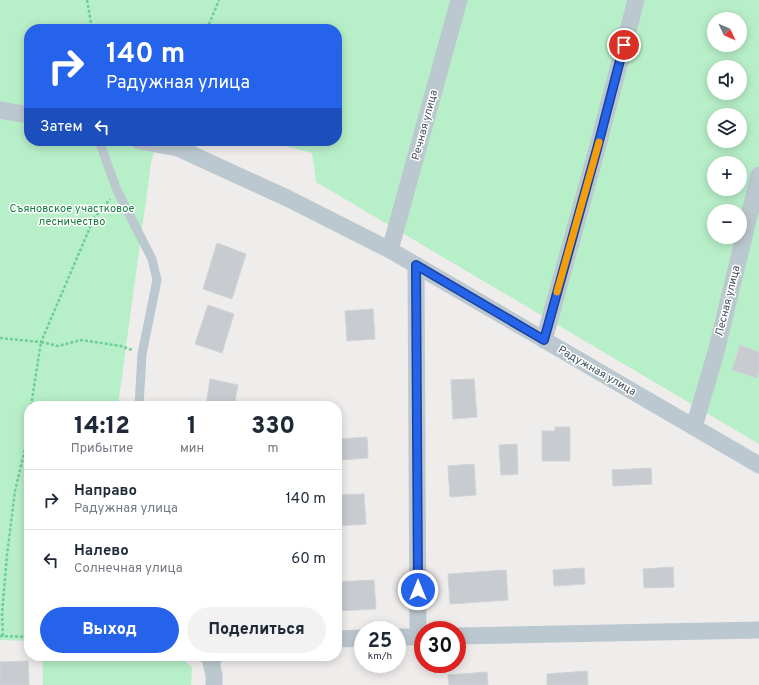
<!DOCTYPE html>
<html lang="ru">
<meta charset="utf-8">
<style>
:root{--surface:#fff;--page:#f2f2f3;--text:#1f2937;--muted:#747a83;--line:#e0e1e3;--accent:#2563eb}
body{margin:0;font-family:Overpass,sans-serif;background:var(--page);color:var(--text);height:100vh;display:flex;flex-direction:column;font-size:15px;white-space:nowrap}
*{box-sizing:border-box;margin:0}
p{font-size:13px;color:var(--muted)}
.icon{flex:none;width:22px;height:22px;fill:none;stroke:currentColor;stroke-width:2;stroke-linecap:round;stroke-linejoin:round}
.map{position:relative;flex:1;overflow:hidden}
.details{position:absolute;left:24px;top:401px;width:318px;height:260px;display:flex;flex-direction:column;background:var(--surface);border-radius:16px;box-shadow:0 2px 10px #0003}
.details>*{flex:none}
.banner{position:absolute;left:24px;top:24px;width:318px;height:122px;border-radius:16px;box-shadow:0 2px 10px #0003;background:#2563eb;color:#fff;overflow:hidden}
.needle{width:26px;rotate:134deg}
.controls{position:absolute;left:707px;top:12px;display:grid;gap:8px}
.controls a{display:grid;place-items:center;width:40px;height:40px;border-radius:50%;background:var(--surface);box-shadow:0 2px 10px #0003;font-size:20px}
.speed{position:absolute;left:354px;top:621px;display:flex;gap:8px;font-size:20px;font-weight:700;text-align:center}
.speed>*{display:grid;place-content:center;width:52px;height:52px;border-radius:50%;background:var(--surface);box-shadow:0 2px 10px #0003;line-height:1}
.speed small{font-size:10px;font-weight:400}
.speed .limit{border:6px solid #d22;background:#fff;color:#111}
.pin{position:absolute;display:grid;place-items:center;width:34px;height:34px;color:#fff;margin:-17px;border:2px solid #fff;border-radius:50%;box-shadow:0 1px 4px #0007}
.me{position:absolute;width:44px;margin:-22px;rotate:0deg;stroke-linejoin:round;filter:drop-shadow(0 0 3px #0008)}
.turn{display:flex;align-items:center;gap:14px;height:84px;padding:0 16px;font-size:18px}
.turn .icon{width:52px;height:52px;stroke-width:2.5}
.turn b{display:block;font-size:28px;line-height:34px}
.then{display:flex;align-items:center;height:38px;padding:0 16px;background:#0003;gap:8px;font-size:15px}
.eta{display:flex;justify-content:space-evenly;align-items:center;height:68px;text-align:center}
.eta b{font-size:24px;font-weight:800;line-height:28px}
.primary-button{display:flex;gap:8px;margin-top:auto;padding:8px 16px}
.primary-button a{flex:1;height:46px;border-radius:24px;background:var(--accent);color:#fff;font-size:16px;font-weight:800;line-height:46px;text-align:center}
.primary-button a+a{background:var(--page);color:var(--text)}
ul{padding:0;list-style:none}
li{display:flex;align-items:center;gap:12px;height:60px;padding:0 16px;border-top:1px solid var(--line)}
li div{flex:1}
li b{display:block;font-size:15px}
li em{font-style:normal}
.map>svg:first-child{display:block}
.green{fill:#b7efc8;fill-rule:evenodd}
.building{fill:#c8ccd1;stroke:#cfd3d8}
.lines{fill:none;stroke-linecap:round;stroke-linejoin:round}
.path{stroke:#6ece97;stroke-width:2.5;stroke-dasharray:3 2;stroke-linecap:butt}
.lane{stroke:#bcc8cf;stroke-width:9}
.street{stroke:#bcc8cf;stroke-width:17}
.route-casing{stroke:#184099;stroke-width:10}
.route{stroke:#2563eb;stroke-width:7}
.slow{stroke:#f59e0b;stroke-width:7}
.labels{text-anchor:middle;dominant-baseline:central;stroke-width:3;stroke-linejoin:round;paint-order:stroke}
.street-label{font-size:11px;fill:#44515a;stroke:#fff}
.park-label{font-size:11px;fill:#137c40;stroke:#fff}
</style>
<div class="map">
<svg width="759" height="685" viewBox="0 0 759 685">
<rect width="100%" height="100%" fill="#efecec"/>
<g class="green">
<path d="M0,0H759V444L316,182L312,153L267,141H337V29H29V141H157L151,163L118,406H29V641L0,640ZM714,19H740V45H714ZM714,67H740V93H714ZM714,115H740V141H714ZM714,163H740V189H714ZM714,211H740V237H714Z"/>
<polygon points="42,656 178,656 192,667 191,685 43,685"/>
</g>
<g class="building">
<polygon points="217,243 246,254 232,299 203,289"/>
<polygon points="208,305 234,314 222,353 195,344"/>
<polygon points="373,309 375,339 347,341 345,311"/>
<polygon points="740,345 759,352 759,371 757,378 732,370"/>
<polygon points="210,379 238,385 234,406 206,406"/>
<polygon points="474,379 477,417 453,419 451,380"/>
<polygon points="555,427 570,427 570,461 542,461 542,431 555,431"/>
<polygon points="367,437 368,458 341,460 339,439"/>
<polygon points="517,444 518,474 501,475 499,445"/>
<polygon points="474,464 476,495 450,497 448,466"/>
<polygon points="651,468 652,484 613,486 612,470"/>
<polygon points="364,494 366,524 337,526 337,495"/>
<polygon points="673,567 674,587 644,588 643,569"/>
<polygon points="584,568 585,584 554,586 553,570"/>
<polygon points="506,570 508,600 450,604 448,574"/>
<polygon points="374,580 376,609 337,611 337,582"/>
<polygon points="28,661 29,685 0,685 0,662"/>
<polygon points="587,671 588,685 547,685 547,674"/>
<polygon points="487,672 488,685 449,685 448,675"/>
</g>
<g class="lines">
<g class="path">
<polyline points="87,0 92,29"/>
<polyline points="207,29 219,0"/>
<polyline points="0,338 41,342 94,218 110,199"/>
<polyline points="31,406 41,342 58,346 81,340 121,346 132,350"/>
<polyline points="0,636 29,637"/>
<polyline points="3,636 2,614 7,555 15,491 25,449 29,420"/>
</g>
<g class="lane">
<polyline points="99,141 117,190 152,259 157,280 142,354 139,406"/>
<polyline points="200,656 211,662"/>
</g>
<g class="street">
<polyline points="0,110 29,115"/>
<polyline points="139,141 178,148 287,198 390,250 759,465"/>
<polyline points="390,250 459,0"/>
<polyline points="416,265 418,637"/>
<polyline points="544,340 597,149 636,0"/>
<polyline points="694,427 716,352 759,175"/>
<polyline points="457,636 759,630"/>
<polyline points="397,637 423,637"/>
<polyline points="337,639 363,638"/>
<polyline points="214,685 214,675 211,662 215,656"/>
</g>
</g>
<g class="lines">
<defs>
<polyline id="route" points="418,590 416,265 544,340 597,149 624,45"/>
</defs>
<use href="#route" class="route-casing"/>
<use href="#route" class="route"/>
<polyline class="slow" points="557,292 599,142"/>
</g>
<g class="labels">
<g class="street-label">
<text transform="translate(425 125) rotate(-75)">Речная улица</text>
<text transform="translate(728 301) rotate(-76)">Лесная улица</text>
<text transform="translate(597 371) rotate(30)">Радужная улица</text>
</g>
<g class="park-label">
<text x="72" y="209">Съяновское участковое<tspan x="72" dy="13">лесничество</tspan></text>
</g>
</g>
</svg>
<div class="controls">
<a><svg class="needle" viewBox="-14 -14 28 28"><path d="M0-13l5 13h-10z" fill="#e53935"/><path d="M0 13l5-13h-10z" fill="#747a83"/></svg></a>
<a><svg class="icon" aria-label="sound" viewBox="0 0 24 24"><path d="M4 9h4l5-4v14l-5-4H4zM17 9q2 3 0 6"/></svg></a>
<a><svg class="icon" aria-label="layers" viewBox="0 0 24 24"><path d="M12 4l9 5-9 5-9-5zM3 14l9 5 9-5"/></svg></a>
<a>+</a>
<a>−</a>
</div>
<div class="speed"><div>25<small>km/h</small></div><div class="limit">30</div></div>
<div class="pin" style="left:624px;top:45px;background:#d93025"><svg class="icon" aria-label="arrive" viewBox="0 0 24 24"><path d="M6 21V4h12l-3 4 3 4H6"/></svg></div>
<svg class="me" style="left:418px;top:590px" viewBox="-20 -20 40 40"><circle r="17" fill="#2563eb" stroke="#fff" stroke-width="3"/><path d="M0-11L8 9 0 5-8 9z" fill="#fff"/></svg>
<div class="banner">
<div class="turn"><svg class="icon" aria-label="right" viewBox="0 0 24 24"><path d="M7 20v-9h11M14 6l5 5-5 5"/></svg><div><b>140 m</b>Радужная улица</div></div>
<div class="then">Затем<svg class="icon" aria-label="left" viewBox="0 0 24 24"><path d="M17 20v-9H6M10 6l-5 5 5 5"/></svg></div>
</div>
<section class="details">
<div class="eta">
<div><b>14:12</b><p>Прибытие</p></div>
<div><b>1</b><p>мин</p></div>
<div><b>330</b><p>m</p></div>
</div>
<ul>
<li><svg class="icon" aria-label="right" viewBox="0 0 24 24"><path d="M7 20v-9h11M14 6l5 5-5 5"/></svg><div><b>Направо</b><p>Радужная улица</p></div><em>140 m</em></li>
<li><svg class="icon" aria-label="left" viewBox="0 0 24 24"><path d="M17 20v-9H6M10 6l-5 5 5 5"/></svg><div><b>Налево</b><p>Солнечная улица</p></div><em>60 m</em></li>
</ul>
<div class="primary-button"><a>Выход</a><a>Поделиться</a></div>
</section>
</div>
